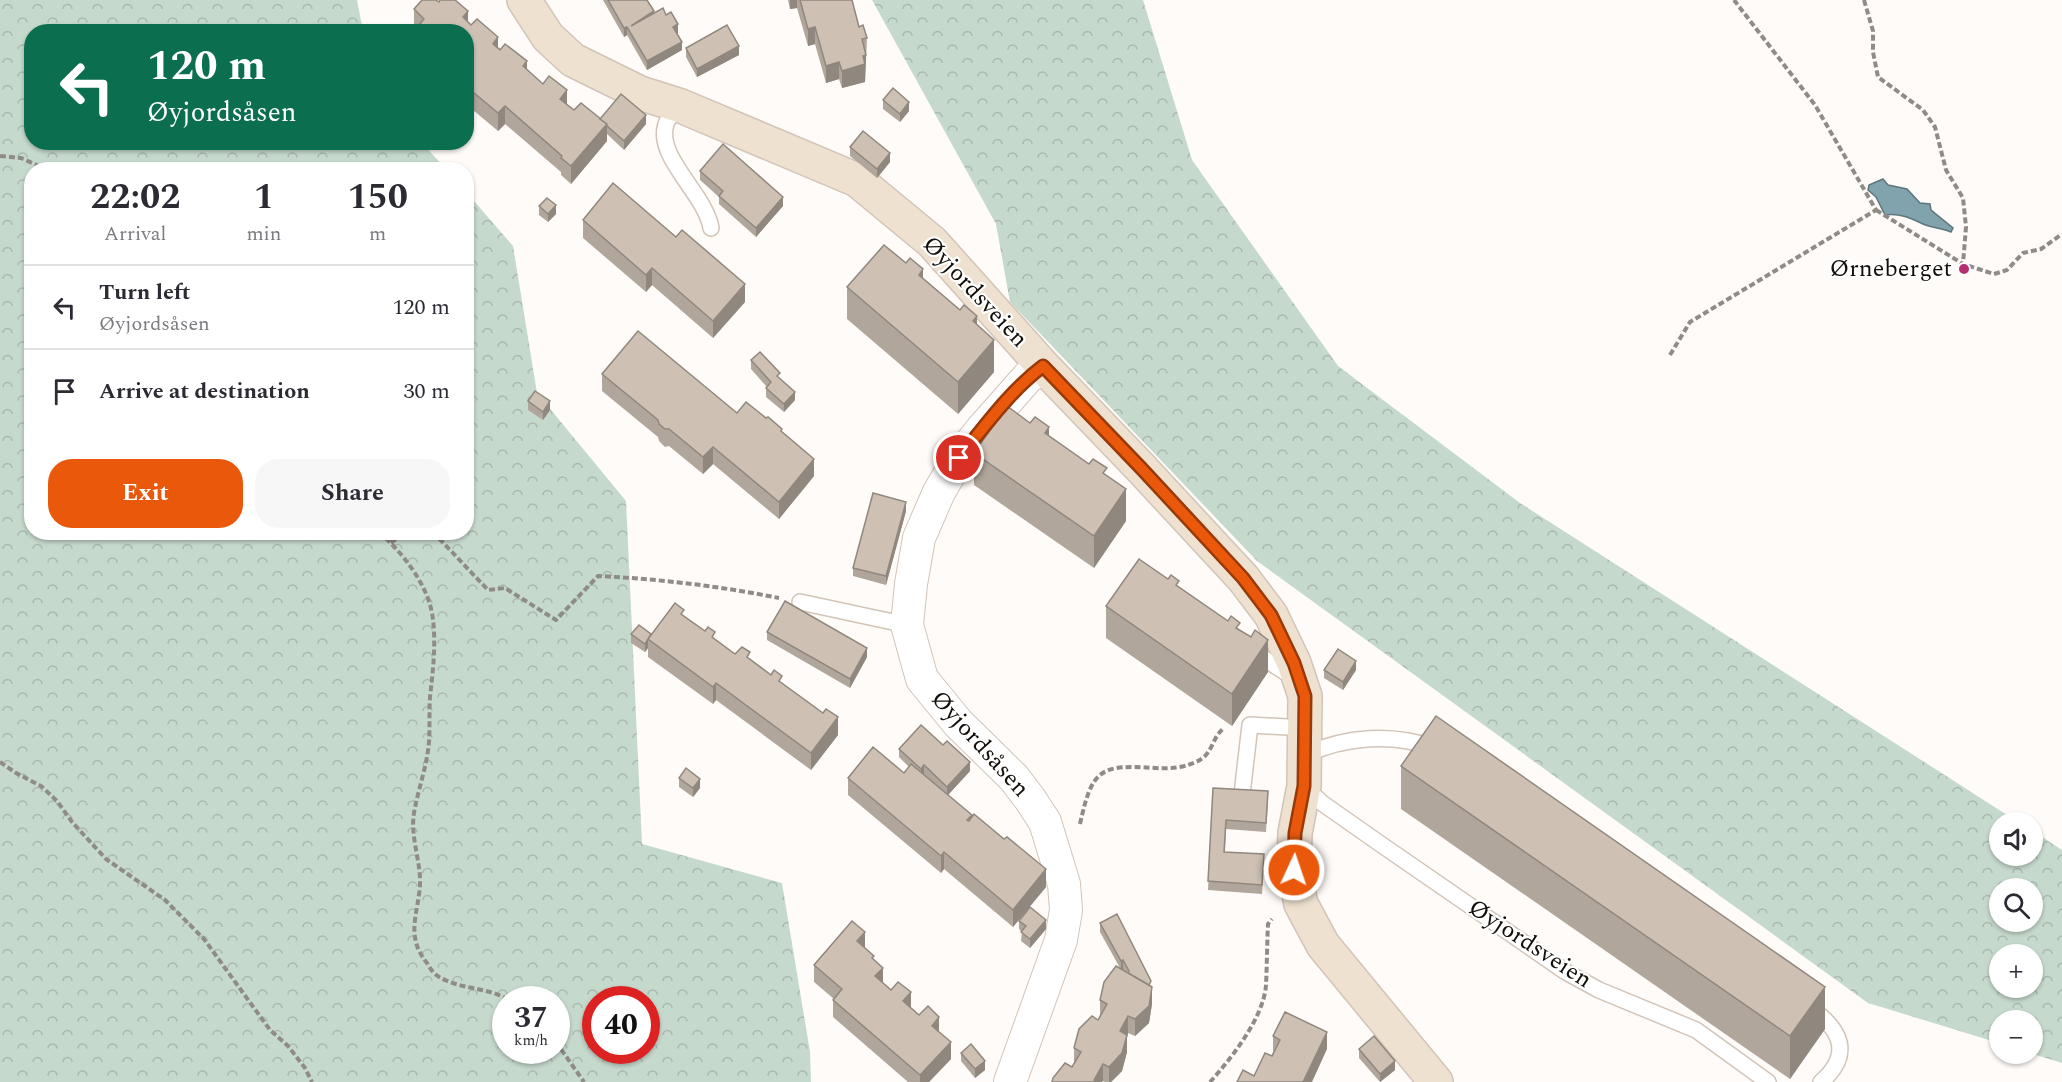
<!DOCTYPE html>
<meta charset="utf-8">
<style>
:root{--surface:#fff;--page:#f7f7f7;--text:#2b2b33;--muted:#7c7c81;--line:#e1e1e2;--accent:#ea580c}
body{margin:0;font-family:Spectral,serif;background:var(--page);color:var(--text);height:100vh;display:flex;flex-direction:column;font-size:22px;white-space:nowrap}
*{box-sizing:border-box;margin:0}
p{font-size:20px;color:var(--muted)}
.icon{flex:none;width:33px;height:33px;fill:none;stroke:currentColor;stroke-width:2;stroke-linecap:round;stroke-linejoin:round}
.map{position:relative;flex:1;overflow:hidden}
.sheet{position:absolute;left:24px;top:162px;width:450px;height:378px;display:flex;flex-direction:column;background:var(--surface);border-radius:24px;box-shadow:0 2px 4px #0004}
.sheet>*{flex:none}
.hud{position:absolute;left:24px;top:24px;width:450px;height:126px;border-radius:24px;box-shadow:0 2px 4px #0004;background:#0b6e4f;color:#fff;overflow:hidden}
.buttons{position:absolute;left:1989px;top:812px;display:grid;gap:12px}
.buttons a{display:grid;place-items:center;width:54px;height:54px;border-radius:50%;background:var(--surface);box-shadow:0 2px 4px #0004;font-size:30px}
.speed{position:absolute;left:492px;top:986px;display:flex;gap:12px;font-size:30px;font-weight:700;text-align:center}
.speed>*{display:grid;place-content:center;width:78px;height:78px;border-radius:50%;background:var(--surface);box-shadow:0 2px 4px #0004;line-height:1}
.speed small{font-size:15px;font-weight:400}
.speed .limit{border:9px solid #d22;background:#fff;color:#111}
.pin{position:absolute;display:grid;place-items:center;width:51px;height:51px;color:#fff;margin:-26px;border:3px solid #fff;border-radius:50%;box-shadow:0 2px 6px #0007}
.me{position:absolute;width:66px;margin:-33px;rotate:3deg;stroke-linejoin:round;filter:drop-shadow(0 0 4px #0008)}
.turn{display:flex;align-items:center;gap:21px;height:126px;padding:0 24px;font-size:27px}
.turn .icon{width:78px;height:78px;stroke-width:2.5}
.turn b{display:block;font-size:42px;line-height:51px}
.eta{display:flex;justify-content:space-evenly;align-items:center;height:102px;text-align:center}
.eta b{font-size:36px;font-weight:700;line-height:42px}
.cta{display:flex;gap:12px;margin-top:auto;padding:12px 24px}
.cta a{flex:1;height:69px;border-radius:24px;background:var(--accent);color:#fff;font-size:24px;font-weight:700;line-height:69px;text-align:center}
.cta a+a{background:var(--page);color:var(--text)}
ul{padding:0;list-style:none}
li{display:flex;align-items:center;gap:18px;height:84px;padding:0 24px;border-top:2px solid var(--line)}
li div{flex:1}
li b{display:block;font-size:22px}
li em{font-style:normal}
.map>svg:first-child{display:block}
.forest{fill:url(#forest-crowns);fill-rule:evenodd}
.water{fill:#80a3ad;stroke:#5f767c;stroke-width:1.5}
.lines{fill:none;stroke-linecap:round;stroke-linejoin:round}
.lane-casing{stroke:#d2c4b8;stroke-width:18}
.street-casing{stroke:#d2c4b8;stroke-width:34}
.secondary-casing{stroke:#d2c4b8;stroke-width:36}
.path{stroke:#8f8b87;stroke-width:4;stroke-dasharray:6 3;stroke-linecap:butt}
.lane{stroke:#fff;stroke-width:15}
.street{stroke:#fff;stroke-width:32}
.secondary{stroke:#eee1cf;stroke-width:33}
.wall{fill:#b1a69b}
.shaded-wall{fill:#90877e}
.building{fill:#cec1b4;stroke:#90877e;stroke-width:1.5}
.route-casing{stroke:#983908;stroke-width:15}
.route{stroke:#ea580c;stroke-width:10}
.poi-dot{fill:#b52e70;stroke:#fff;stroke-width:2}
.labels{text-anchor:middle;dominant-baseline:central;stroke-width:4.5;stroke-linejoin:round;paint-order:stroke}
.poi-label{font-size:24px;fill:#120e09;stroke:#fff;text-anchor:end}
.street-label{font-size:24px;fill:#120e09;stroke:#fff}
</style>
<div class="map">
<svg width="2062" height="1082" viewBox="0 0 2062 1082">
<defs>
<pattern id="forest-crowns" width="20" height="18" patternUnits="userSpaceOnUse" patternTransform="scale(1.5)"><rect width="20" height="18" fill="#c6d9cd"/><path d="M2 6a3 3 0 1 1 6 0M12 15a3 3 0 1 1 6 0" fill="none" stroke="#a9b9af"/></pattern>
</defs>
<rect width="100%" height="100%" fill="#fefbf8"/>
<g class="forest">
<path d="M0,0H357L363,31L32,32V142L422,143L446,169L32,170V532H466L467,193L513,246L537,393L626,501L642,844L782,883L810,1052L811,1082H0ZM506,999H556V1050H506ZM596,999H646V1050H596Z"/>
<path d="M872,0H1143L1192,160L1338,366L1520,503L2018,822H2000V855H2032L2033,831L2062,850V1063L2030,1053H2032V1020H2000L1999,1043L1868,1003L1257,561L1010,302L996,224ZM2000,888H2032V921H2000ZM2000,954H2032V987H2000Z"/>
</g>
<path class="water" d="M1883,179L1888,185L1907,189L1920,203L1930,204L1931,210L1953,228L1951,232C1942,228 1932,228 1923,224C1910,218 1900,213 1885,215L1876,197L1868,190L1869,185Z"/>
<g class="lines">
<defs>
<g id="lane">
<path d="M681,106C676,111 668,117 666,124C655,157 705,193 711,228"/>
<polyline points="800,602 907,625"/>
<polyline points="1251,650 1294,678"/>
<path d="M1305,755C1346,736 1392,733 1435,748"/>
<polyline points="1304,786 1322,803 1379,843 1566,972 1599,990 1696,1030 1768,1082"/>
<polyline points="1242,794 1250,725 1305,728"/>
<path d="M1810,1008C1841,1029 1853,1054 1821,1082"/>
</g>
<polyline id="street" points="1010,1082 1061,940 1066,910 1064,884 1045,822 1030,799 1014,778 958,723 922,679 907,625 911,584 919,538 939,492 959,458 982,429 1028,377 1043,366"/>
<polyline id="secondary" points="524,0 548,37 573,60 640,93 681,106 857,180 932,242 1043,366 1141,468 1243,578 1271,615 1294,663 1305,696 1304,786 1295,833 1294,870 1301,904 1323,945 1436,1082"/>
</defs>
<use href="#lane" class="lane-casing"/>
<use href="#street" class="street-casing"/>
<use href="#secondary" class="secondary-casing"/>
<g class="path">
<polyline points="1864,0 1873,31 1873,52 1878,77 1923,110 1935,127 1946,170 1963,198 1966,227 1963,264"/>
<polyline points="0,156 21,158 48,170"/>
<polyline points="1876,210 1963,264 1994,274 2007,270 2023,253 2041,249 2062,234"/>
<polyline points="1670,355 1690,322 1876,210 1815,105 1734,0"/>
<path d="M379,532C403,553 430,587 433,620C436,645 433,671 430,697C429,712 430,727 429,742C427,767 418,789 414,813C410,837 421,861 420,885C418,915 405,936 427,963C429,967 432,971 435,974C456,990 485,986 507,999"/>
<path d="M433,532L488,590L505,588L556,620L598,576C659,579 719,586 779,598"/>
<polyline points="391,543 405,532"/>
<polyline points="0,762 16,773 41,786 57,801 72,822 106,859 165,900 204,939 270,1030 288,1046 305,1068 312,1082"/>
<path d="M1080,824C1092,770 1099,764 1155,768C1169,769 1183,768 1196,762C1214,754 1211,738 1224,728"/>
<polyline points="556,1042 584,1082"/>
<path d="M1210,1082C1231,1059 1264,1017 1266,985C1267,965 1267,944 1268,924L1272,919"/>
</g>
<use href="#lane" class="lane"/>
<use href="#street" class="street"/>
<use href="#secondary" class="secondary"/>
</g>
<g class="wall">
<polygon points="603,0 647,0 654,13 678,33 677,33 682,50 647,70 627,35 624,37"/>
<polygon points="788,0 852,0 859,27 867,38 865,82 842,88 839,79 826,83 815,44 808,46 797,8 790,9"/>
<polygon points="414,9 468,22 574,110 600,119 646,124 624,150 607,134 607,141 571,184 561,175 561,172 505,124 498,131 467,105 467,94 466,94 466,32 416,28 414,26"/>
<polygon points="686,48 739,55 697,77 686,57"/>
<polygon points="883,100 909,111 900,122 883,109"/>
<polygon points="850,147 890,162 877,178 850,156"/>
<polygon points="700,171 783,206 756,237 719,204 719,197 700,180"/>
<polygon points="539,206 556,214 548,222 539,215"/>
<polygon points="583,220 745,302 713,338 652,285 646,292 583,238"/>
<polygon points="923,278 977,325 994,372 958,414 847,319 847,287"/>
<polygon points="751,360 795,400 784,412 766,397 766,388 767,387 751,369"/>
<polygon points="602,374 737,413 782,432 814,476 779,519 713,464 703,474 669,446 665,447 659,441 658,437 602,391"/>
<polygon points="528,401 550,410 543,420 528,410"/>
<polygon points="1049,436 1107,476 1126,521 1094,568 974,485 974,453"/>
<polygon points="906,511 886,585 853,576 853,568"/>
<polygon points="1179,588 1240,630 1268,672 1232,726 1106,638 1106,606"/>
<polygon points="684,616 735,654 750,659 782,683 838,735 811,770 716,700 713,704 648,657 648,648 645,652 631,643 631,634 651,634"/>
<polygon points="767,632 867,657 850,688 767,640"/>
<polygon points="1324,670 1356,670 1343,690 1324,678"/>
<polygon points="899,749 970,771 948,795 1046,887 1013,927 944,869 941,873 848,795 848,778 904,773 909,767 899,757"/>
<polygon points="1401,766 1825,1029 1790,1079 1401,809"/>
<polygon points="679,778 700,788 693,797 679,787"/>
<polygon points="1213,788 1268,800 1266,832 1226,829 1225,852 1264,863 1262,894 1208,890"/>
<polygon points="1019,921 1046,929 1030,948 1021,941 1022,932 1019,929"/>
<polygon points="1100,923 1151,986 1152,1004 1149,1023 1135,1036 1128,1033 1127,1037 1127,1052 1122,1071 1111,1082 1105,1082 1072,1067 1074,1063 1074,1048 1098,1020 1100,1015 1100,1000 1120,968 1100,932"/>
<polygon points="865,948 874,960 883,983 939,1032 951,1059 929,1082 908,1082 833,1017 833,1000 834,999 814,982 814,965"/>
<polygon points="1273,1036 1327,1049 1254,1076 1273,1053"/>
<polygon points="1359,1049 1395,1070 1380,1082 1359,1058"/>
<polygon points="961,1053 985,1070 975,1078 961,1061"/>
</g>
<g class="shaded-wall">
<polygon points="790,0 797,0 797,8 790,9"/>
<polygon points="468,11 468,29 463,17"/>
<polygon points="678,24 678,33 673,35 673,27"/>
<polygon points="627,27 627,35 624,37 624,28"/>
<polygon points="815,27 815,44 808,46 808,29"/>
<polygon points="498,37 498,54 493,44"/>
<polygon points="682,42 682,50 647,70 647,61"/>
<polygon points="739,46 739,55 697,77 697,69"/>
<polygon points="866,55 865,82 842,88 842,71 863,56"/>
<polygon points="527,61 527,78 523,66"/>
<polygon points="839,62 839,79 826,83 826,66"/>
<polygon points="567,90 567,108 560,99"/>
<polygon points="909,102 909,111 900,122 900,114"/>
<polygon points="505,106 505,124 498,131 498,113"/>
<polygon points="646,115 646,124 624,150 624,141"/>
<polygon points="607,124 607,141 571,184 571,166"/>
<polygon points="890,153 890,162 877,178 877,169"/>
<polygon points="783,197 783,206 756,237 756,228"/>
<polygon points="556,205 556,214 548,222 548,214"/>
<polygon points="652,268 652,285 646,292 646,275"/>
<polygon points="923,269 923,301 919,275"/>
<polygon points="745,284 745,302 713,338 713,321"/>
<polygon points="977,316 977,348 973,321"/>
<polygon points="994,340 994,372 958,414 958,382"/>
<polygon points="795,392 795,400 784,412 784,404"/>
<polygon points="550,401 550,410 543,420 543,412"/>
<polygon points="1049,427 1049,459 1045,433"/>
<polygon points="713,447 713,464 703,474 703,457"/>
<polygon points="814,459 814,476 779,519 779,502"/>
<polygon points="1126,489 1126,521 1094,568 1094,536"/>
<polygon points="906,502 906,511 886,585 886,576"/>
<polygon points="648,639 648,648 645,652 645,644"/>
<polygon points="1268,640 1268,672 1232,726 1232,694"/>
<polygon points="867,648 867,657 850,688 850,679"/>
<polygon points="1356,661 1356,670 1343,690 1343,682"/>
<polygon points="716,683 716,700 713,704 713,687"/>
<polygon points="838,717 838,735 811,770 811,753"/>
<polygon points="970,762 970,771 947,796 947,787"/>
<polygon points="924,765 924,774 921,778 921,769"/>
<polygon points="700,779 700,788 693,797 693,788"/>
<polygon points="944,852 944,869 941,873 941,856"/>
<polygon points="1046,869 1046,887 1013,927 1013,910"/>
<polygon points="1046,920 1046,929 1030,948 1030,939"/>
<polygon points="865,932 865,949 857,941"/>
<polygon points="1123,960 1123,969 1121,970 1121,961"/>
<polygon points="883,968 883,985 875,976"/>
<polygon points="1152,987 1152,1004 1149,1023 1135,1036 1135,1019"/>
<polygon points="1825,987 1825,1029 1790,1079 1790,1036"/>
<polygon points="911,992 911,1009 903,1001"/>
<polygon points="1128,1016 1128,1033 1127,1037 1127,1052 1122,1071 1111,1082 1109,1082 1109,1067 1120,1031"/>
<polygon points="939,1017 939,1034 932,1026"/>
<polygon points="1327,1032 1327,1049 1312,1082 1303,1082"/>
<polygon points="951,1042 951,1059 929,1082 920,1082 920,1075"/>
<polygon points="985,1061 985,1070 975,1078 975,1069"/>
<polygon points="1395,1061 1395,1070 1380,1082 1380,1074"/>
<polygon points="1103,1064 1103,1081 1102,1082 1094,1082 1094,1080"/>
</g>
<g class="building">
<polygon points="422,0 436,0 439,2 440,0 455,0 468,11 463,17 471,25 477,19 498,37 493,44 500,50 505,44 527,61 523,66 543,84 549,76 567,90 560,99 574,110 581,103 607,124 571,166 561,158 562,156 505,106 498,113 467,87 473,81 466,76 466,32 413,32 424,19 414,9"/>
<polygon points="608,0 647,0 654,11 631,26 663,8 666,15 671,12 678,24 673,27 682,42 647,61 627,27 624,28"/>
<polygon points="800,0 852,0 859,27 863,25 867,38 862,39 866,55 863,56 865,64 842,71 839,62 826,66 815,27 808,29"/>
<polygon points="727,25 739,46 697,69 686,48"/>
<polygon points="893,88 909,102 900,114 883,100"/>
<polygon points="621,94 646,115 624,141 606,125 607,124 600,119"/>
<polygon points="863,131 890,153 877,169 850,147"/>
<polygon points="723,144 783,197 756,228 719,196 723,191 700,171"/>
<polygon points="613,183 676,237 682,230 745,284 713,321 652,268 646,275 583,220"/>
<polygon points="547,198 556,205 548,214 539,206"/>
<polygon points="884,245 906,263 910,258 923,269 919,275 960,310 964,305 977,316 973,321 994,340 958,382 847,287"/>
<polygon points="638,331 737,413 746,402 766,418 768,417 782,429 781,431 814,459 779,502 713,447 703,457 669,429 665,429 659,424 658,420 602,374"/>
<polygon points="760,352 780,373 777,376 795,392 784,404 766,388 771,382 751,360"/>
<polygon points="535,391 550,401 543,412 528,401"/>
<polygon points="1007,406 1030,423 1035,417 1049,427 1045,433 1089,464 1093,459 1107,468 1103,473 1126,489 1094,536 974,453"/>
<polygon points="873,493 906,502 886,576 853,568"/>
<polygon points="1139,559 1168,579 1171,575 1179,581 1176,585 1228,621 1231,616 1240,623 1236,628 1251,637 1255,630 1268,640 1232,694 1106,606"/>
<polygon points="785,601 867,648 850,679 767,632"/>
<polygon points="675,603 684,610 681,614 705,631 708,627 715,632 712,637 735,654 742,647 750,652 747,657 771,675 774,670 782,676 779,681 823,713 826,709 838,717 811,753 716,683 713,687 648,639"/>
<polygon points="639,625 651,634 645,644 631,634"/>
<polygon points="1338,649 1356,661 1343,682 1324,670"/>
<polygon points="1436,716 1825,987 1790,1036 1401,766"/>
<polygon points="921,725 943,745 947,741 970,762 947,787 924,765 921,769 899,749"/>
<polygon points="873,747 904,773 911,764 972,815 967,820 969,821 974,814 1004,839 1007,837 1046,869 1013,910 944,852 941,856 848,778"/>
<polygon points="686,768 700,779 693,788 679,778"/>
<polygon points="1213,788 1268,791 1266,823 1226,820 1224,852 1264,854 1262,885 1208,881"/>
<polygon points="1030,907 1046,920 1030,939 1021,932 1026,926 1019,921"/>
<polygon points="1117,914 1151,981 1149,985 1128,973 1129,971 1123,960 1121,961 1100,923"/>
<polygon points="852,921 865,932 857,941 874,956 872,958 883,968 875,976 891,990 898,982 911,992 903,1001 919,1015 928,1006 939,1017 932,1026 951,1042 920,1075 833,1000 842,989 814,965"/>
<polygon points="1116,966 1152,987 1149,1006 1135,1019 1128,1016 1120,1031 1127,1035 1122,1053 1109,1067 1103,1064 1094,1080 1099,1082 1052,1082 1053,1078 1065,1063 1072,1067 1081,1052 1074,1048 1079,1029 1092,1016 1098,1020 1107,1004 1100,1000 1104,982"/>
<polygon points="1285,1012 1327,1032 1303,1082 1237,1082 1243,1070 1254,1076 1265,1053 1272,1056 1280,1040 1273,1036"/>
<polygon points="1374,1036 1395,1061 1380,1074 1359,1049"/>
<polygon points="971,1044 985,1061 975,1069 961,1053"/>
</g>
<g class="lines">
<defs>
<path id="route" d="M959,458C985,426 1010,391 1043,366L1141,468L1243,578L1271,615L1294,663L1305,696L1304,786L1295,833L1294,870"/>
</defs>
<use href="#route" class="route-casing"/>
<use href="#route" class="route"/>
</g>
<circle class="poi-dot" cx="1964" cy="269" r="6"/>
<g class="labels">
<g class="poi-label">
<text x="1952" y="269">Ørneberget</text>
</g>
<g class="street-label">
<text transform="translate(975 292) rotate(47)">Øyjordsveien</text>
<text transform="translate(980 744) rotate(48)">Øyjordsåsen</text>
<text transform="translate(1530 944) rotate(33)">Øyjordsveien</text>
</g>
</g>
</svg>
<div class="buttons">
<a><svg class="icon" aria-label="sound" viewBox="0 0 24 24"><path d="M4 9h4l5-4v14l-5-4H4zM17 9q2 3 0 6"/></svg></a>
<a><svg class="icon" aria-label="search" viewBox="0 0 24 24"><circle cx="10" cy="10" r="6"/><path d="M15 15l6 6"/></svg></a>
<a>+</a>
<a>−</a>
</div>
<div class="speed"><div>37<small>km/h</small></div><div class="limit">40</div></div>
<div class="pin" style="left:959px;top:458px;background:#d93025"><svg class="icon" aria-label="arrive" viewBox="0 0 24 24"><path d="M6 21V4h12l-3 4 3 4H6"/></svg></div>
<svg class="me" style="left:1294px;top:870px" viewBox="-20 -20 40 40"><circle r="17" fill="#ea580c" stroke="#fff" stroke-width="3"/><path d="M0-11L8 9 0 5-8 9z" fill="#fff"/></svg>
<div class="hud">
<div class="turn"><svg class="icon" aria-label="left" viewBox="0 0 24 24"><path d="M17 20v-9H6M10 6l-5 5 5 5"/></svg><div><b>120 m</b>Øyjordsåsen</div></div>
</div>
<section class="sheet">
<div class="eta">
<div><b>22:02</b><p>Arrival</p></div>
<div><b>1</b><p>min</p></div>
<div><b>150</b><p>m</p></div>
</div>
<ul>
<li><svg class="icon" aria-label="left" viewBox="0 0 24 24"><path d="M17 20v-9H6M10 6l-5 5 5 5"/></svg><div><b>Turn left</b><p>Øyjordsåsen</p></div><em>120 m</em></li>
<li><svg class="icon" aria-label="arrive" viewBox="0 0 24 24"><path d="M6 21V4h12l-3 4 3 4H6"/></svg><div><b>Arrive at destination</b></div><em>30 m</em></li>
</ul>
<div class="cta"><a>Exit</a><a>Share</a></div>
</section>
</div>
